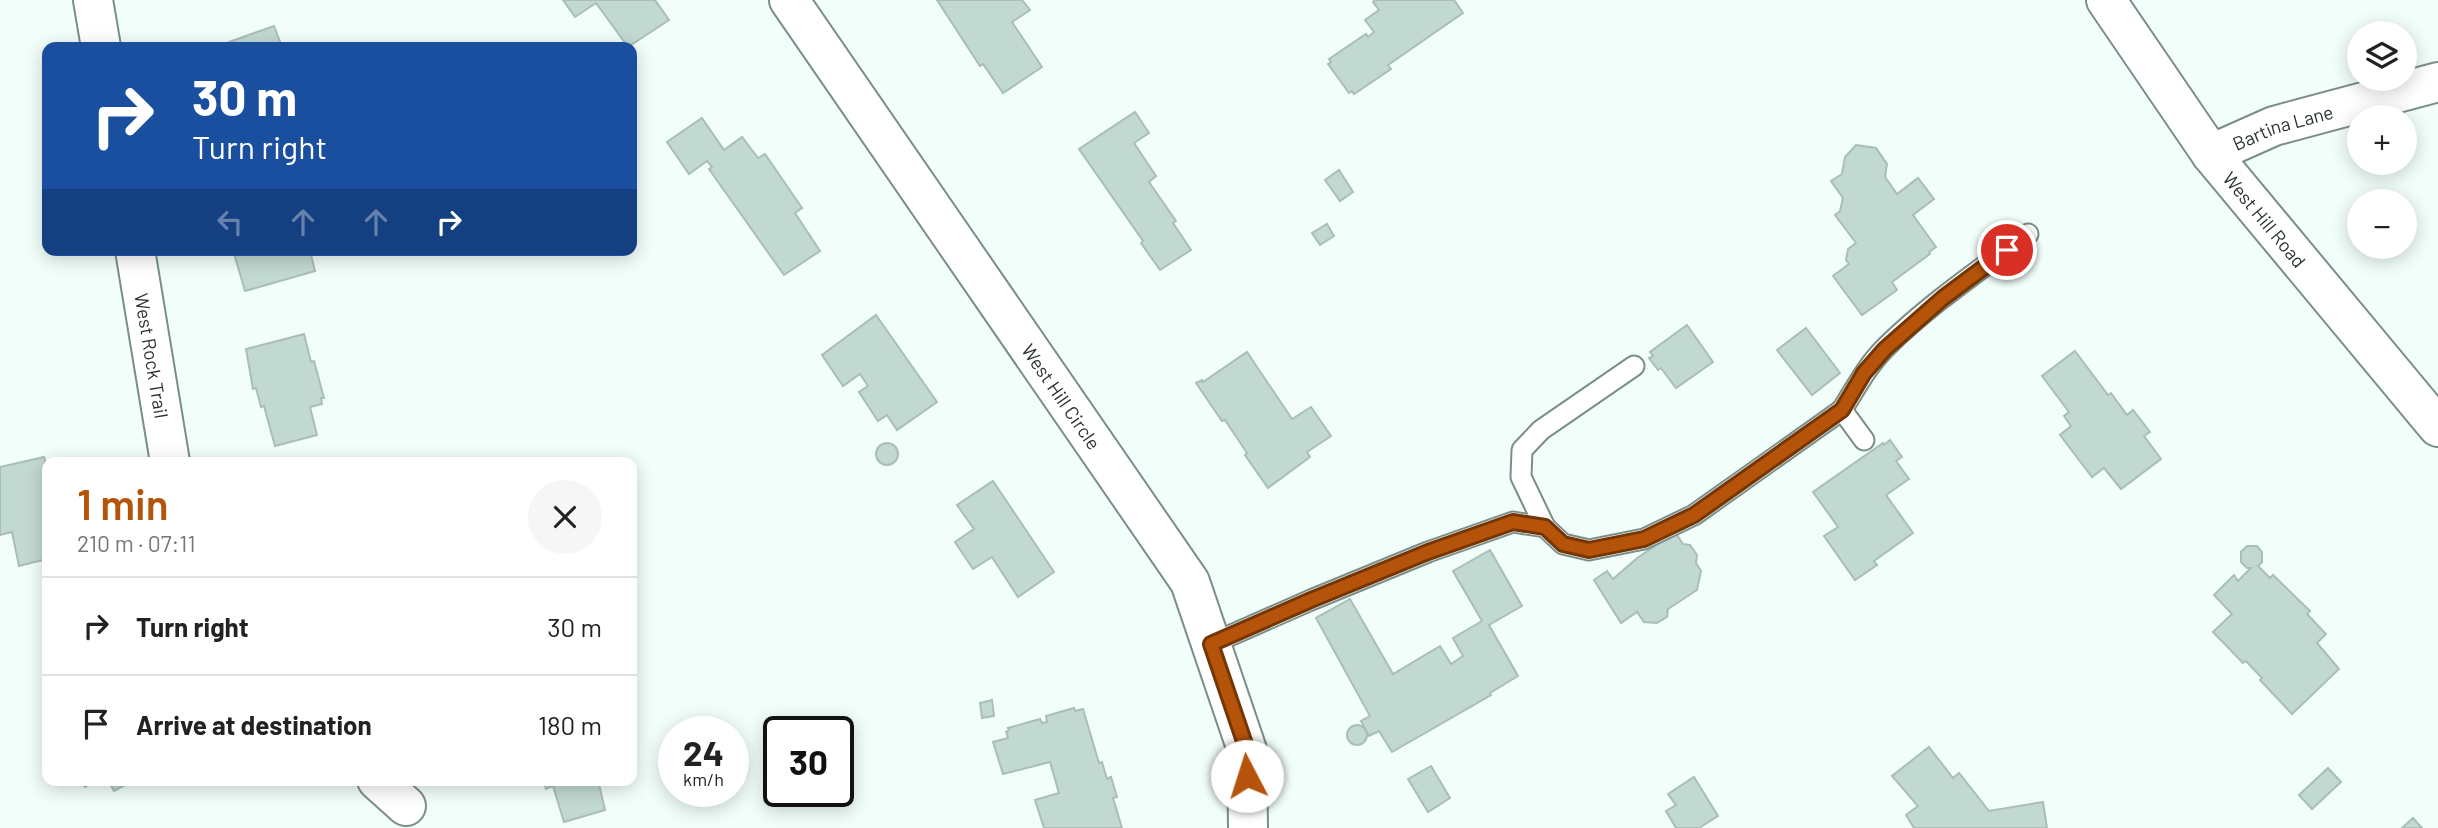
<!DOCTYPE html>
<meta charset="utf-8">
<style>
:root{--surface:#fff;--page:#f6f6f6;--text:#222;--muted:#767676;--line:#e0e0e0;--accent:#b45309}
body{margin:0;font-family:Barlow,sans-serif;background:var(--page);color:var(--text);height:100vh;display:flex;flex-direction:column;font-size:26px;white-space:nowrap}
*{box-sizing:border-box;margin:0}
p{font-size:23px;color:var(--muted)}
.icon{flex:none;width:38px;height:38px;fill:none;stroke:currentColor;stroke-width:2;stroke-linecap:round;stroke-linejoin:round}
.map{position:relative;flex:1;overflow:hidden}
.details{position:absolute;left:42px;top:457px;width:595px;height:329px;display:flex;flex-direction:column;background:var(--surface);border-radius:14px;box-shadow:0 4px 18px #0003}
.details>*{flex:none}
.banner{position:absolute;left:42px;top:42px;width:595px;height:214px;border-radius:14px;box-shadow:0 4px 18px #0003;background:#1a4fa0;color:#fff;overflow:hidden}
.controls{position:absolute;left:2347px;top:21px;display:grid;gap:14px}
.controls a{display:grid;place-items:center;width:70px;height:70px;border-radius:50%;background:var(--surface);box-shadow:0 4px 18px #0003;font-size:35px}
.speed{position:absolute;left:658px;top:716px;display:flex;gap:14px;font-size:35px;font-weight:700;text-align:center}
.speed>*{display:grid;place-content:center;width:91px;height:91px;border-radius:50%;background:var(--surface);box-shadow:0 4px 18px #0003;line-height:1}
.speed small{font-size:18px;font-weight:400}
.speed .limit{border:4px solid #111;border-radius:10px;background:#fff;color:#111}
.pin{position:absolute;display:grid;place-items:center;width:60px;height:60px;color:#fff;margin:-30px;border:4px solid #fff;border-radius:50%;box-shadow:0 2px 7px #0007}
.me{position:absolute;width:77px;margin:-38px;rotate:355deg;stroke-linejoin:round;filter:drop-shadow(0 0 5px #0008)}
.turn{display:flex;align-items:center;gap:24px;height:147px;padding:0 35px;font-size:32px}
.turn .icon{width:91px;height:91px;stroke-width:2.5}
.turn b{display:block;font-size:49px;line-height:60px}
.lanes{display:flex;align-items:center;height:66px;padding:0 35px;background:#0003;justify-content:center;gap:35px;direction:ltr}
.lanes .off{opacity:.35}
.round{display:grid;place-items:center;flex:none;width:74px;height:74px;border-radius:37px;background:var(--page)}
.summary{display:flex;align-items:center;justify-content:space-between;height:119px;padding:0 35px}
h1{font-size:42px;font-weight:600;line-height:52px;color:var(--accent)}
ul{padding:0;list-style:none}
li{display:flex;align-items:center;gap:21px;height:98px;padding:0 35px;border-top:2px solid var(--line)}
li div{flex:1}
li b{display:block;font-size:26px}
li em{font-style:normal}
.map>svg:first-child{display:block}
.building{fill:#c2d9d2;stroke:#a9beb8;stroke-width:2}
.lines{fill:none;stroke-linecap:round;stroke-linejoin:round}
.service-casing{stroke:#7a8f89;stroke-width:23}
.minor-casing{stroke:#7a8f89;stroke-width:42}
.service{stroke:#fff;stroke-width:19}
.minor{stroke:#fff;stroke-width:38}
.route-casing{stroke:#753606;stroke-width:18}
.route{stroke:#b45309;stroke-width:12}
.labels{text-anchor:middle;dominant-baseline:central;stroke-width:6;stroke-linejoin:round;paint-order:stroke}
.street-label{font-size:19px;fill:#2b3331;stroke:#fff}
</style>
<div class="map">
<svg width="2438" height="828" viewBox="0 0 2438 828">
<rect width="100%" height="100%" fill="#f1fefa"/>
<g class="building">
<polygon points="563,0 655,0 669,20 628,47 596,3 575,17"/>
<polygon points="937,0 1022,0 1030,10 1012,22 1042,67 1003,93 983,64 980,66"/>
<polygon points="1375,0 1454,0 1463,13 1388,65 1391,69 1354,94 1352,91 1349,93 1328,64 1331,62 1329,59 1366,34 1368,37 1374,32 1365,20 1379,10 1373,2"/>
<polygon points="274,26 282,47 218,47 218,46"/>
<polygon points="1135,112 1149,133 1134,143 1156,176 1149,182 1176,221 1173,223 1191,250 1160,270 1141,243 1143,241 1079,149"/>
<polygon points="702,118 724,150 742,137 758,158 765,154 802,208 795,213 820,251 784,275 709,169 712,167 707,161 689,174 667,142"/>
<polygon points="1856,145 1876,148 1887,164 1885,177 1897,194 1918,178 1934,199 1913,215 1936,247 1929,252 1930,254 1892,282 1897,290 1862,315 1833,276 1849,264 1846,260 1848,249 1856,243 1835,215 1840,211 1843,198 1831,181 1842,174 1845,157"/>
<polygon points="1339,170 1353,192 1340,201 1325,180"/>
<polygon points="1327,224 1334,236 1320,245 1312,233"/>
<polygon points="233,250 327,250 311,255 315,271 245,291"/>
<polygon points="876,315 937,402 897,430 887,415 878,421 859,392 868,386 860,374 843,386 822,355"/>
<polygon points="1687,325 1713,362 1676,388 1661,368 1658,370 1649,358 1653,356 1650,352"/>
<polygon points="1806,328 1840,373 1812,395 1777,350"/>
<polygon points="304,334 311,362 314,361 324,398 321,398 322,404 310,407 317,435 275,446 264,406 261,407 256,388 253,389 246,349"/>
<polygon points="2075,351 2108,395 2111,393 2127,415 2133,410 2150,432 2144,436 2161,459 2121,489 2104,468 2092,477 2060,435 2071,426 2064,416 2069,412 2042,376"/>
<polygon points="1247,352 1292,419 1311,407 1331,436 1307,452 1310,457 1268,488 1245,455 1247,453 1225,420 1222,421 1196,383 1202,380 1203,382"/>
<polygon points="1890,440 1902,457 1896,461 1909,479 1886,495 1913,533 1874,561 1877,565 1855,580 1824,536 1838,527 1813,492 1883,443 1884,445"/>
<circle cx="887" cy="454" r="11"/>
<polygon points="44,457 47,468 47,559 19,566 12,532 0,535 0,467"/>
<polygon points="993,481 1054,572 1018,597 992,557 973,569 955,542 974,529 957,505"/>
<polygon points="1675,532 1683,544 1690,545 1697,555 1696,563 1701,571 1697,590 1668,609 1667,617 1657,623 1644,622 1637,612 1621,623 1594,580 1607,571 1613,579 1636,559"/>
<polygon points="2247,546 2257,546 2262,552 2262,562 2258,566 2270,578 2273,575 2310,611 2307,614 2326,634 2317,643 2339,669 2292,714 2260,680 2262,678 2246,661 2243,663 2213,632 2232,614 2214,595 2234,575 2238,581 2251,568 2247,568 2241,562 2241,552"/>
<polygon points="1490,550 1522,606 1489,625 1518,676 1490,693 1491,695 1392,752 1379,731 1369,736 1361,721 1370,716 1316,618 1350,599 1393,674 1440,646 1451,664 1463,656 1453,638 1482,621 1453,571"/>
<polygon points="992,700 994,716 982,718 980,703"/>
<polygon points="1074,708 1075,711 1083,709 1099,763 1102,762 1107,779 1111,777 1117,797 1113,798 1122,828 1044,828 1035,800 1059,793 1050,762 1003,774 993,742 1008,738 1006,732 1009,730 1008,728 1040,719 1042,723 1047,722 1046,716"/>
<circle cx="1357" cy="735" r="10"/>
<polygon points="1929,747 1953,778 1959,773 1989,811 2043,802 2047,828 1914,828 1906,815 1918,806 1892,776"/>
<polygon points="1431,766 1450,798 1428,812 1408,779"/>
<polygon points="2328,768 2341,782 2312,809 2299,795"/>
<polygon points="1694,777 1718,816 1699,828 1676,828 1666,811 1676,805 1668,794"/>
<polygon points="81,780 98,780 85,787"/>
<polygon points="108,780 135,780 114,791"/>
<polygon points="543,780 598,780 605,810 564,822 553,786 546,789"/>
<polygon points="2413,818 2422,828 2402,828"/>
</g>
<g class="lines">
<defs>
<g id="service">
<path d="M1842,410C1855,389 1867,366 1885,348C1928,305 1980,270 2028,234"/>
<polyline points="1545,527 1521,477 1522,450 1541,430 1634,366"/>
<polyline points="1211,644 1311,600 1428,552 1513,522 1545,527 1563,544 1589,550 1644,539 1694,515 1842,410 1864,440"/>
</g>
<g id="minor">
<polyline points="93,0 101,47"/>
<path id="s1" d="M789,0L1190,582L1247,750L1248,828"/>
<path id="s2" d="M2106,0L2211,154L2438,427"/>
<path id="s3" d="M2211,154L2274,126L2438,82"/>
<path id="s4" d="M135,250L170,462"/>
<polyline points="377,780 406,806"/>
</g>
</defs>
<use href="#service" class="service-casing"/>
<use href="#minor" class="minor-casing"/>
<use href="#service" class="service"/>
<use href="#minor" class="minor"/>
</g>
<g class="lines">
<defs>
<polyline id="route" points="1247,776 1247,750 1211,644 1311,600 1428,552 1513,522 1545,527 1563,544 1589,550 1644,539 1694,515 1842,410 1864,373 1885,349 1943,298 2007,250"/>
</defs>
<use href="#route" class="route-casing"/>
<use href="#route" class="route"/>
</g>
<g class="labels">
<g class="street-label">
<text stroke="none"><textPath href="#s3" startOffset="77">Bartina Lane</textPath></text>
<text stroke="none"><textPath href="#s2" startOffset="271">West Hill Road</textPath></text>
<text stroke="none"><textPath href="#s4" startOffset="107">West Rock Trail</textPath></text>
<text stroke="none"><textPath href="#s1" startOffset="481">West Hill Circle</textPath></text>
</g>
</g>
</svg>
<div class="controls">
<a><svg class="icon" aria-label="layers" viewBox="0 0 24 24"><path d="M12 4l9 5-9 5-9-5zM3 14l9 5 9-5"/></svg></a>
<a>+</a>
<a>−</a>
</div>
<div class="speed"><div>24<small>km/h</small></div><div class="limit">30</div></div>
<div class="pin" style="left:2007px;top:250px;background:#d93025"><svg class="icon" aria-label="arrive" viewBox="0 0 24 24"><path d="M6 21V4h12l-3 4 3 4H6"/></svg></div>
<svg class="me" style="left:1247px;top:776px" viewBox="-20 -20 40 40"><circle r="19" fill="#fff"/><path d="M0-13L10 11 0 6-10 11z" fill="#b45309"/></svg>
<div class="banner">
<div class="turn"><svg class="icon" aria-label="right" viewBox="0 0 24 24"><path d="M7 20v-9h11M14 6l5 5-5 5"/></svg><div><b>30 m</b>Turn right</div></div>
<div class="lanes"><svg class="icon off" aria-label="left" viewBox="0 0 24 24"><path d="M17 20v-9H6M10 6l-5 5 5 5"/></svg><svg class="icon off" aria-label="ahead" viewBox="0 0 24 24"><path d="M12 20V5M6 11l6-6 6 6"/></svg><svg class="icon off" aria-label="ahead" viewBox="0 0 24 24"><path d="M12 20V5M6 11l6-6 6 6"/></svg><svg class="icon" aria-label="right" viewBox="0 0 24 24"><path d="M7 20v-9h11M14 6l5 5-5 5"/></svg></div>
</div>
<section class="details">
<div class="summary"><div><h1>1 min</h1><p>210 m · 07:11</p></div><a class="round"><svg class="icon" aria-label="close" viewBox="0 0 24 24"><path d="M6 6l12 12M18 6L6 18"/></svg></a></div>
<ul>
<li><svg class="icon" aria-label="right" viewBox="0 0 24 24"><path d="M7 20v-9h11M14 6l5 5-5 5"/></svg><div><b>Turn right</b></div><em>30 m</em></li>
<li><svg class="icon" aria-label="arrive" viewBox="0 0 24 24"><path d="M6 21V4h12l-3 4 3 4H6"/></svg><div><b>Arrive at destination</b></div><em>180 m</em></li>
</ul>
</section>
</div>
